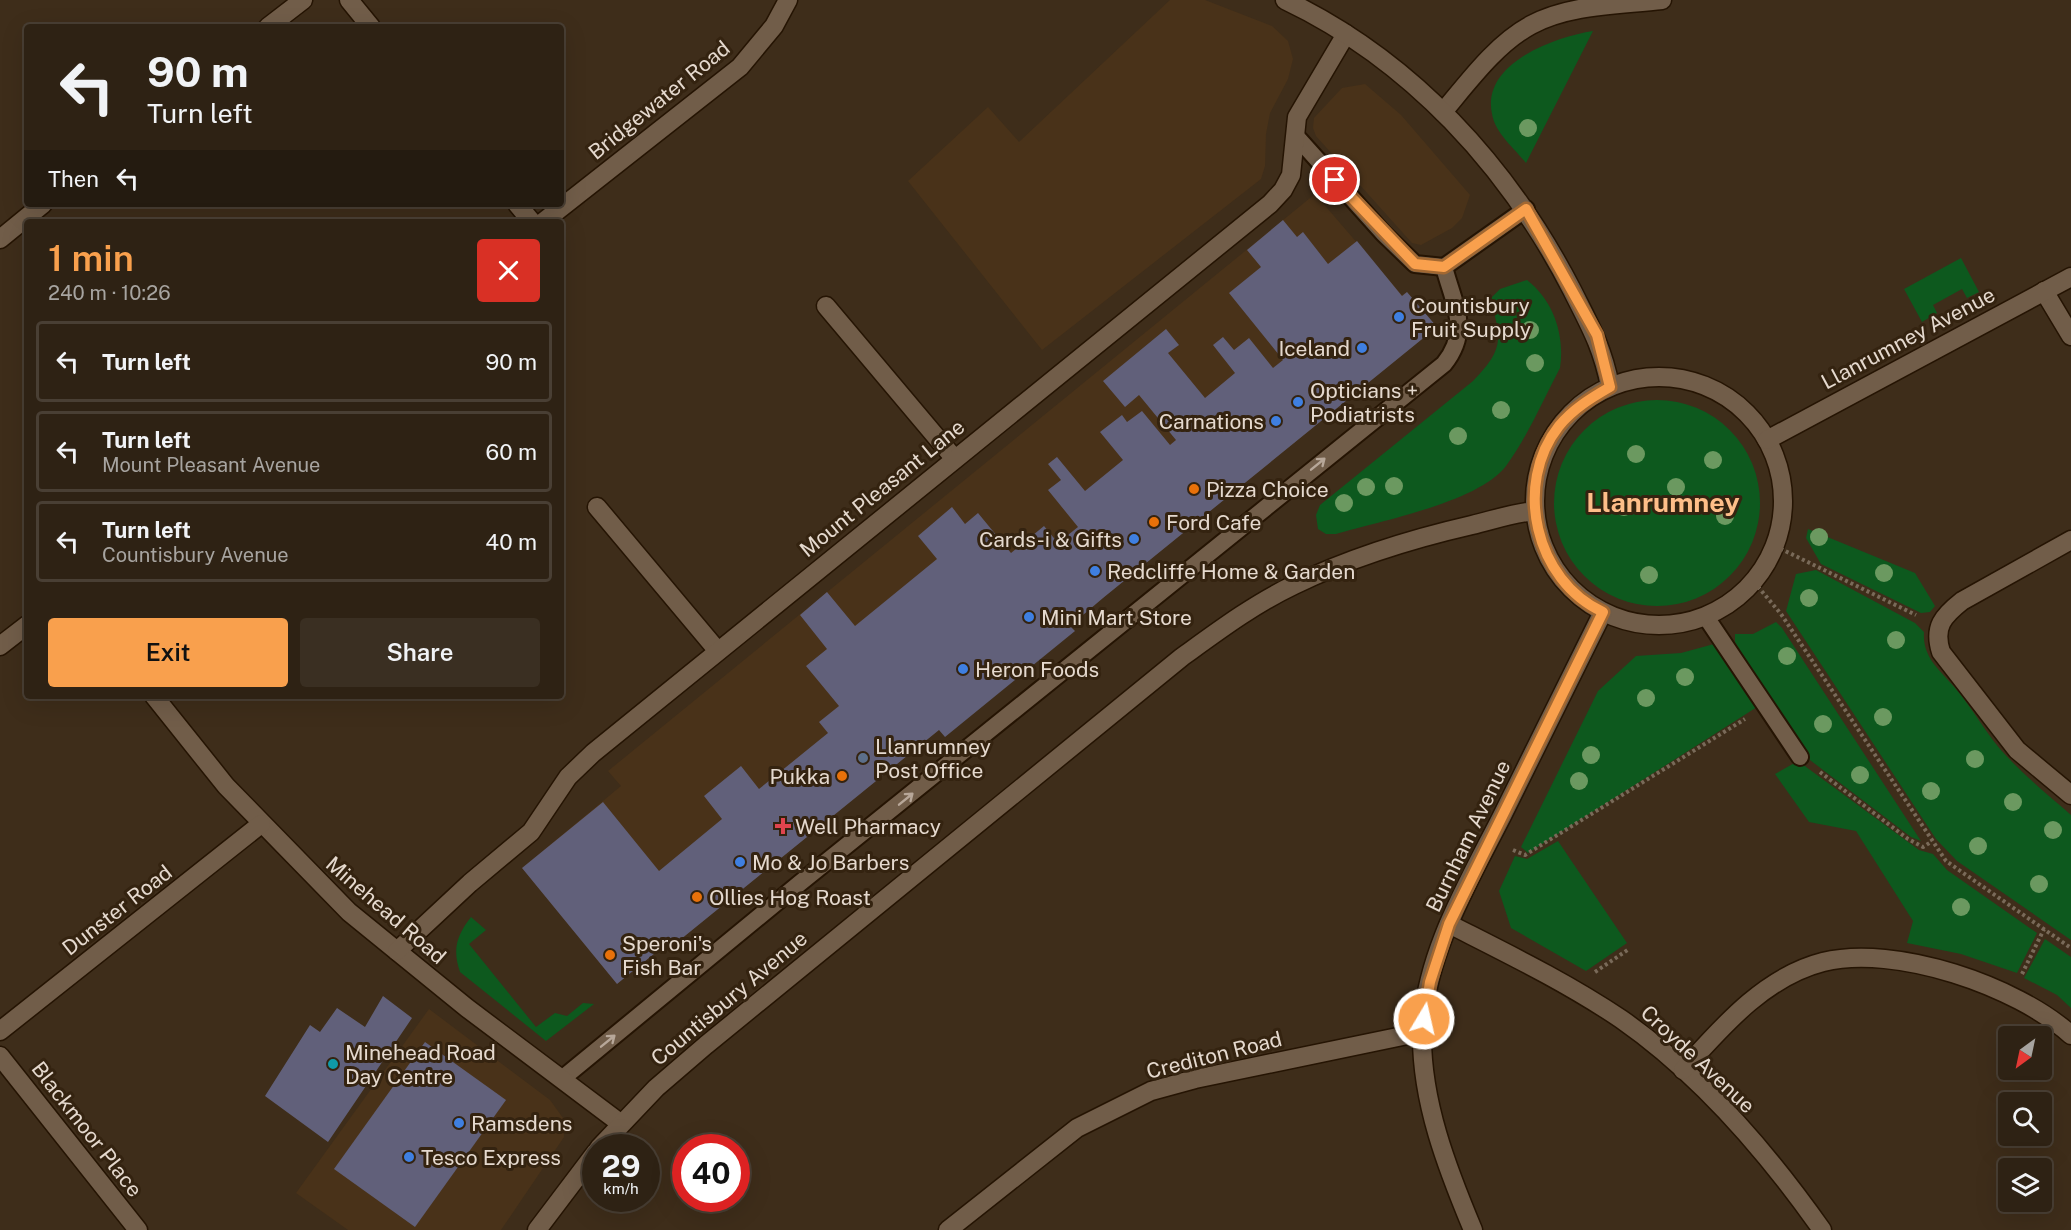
<!DOCTYPE html>
<meta charset="utf-8">
<style>
:root{--surface:#2e2214;--page:#3a2f22;--text:#f1f3f6;--muted:#a7a4a0;--line:#493f34;--accent:#f9a04d}
body{margin:0;font-family:"Public Sans",sans-serif;background:var(--page);color:var(--text);height:100vh;display:flex;flex-direction:column;font-size:22px;white-space:nowrap}
*{box-sizing:border-box;margin:0}
p{font-size:20px;color:var(--muted)}
.icon{flex:none;width:33px;height:33px;fill:none;stroke:currentColor;stroke-width:2;stroke-linecap:round;stroke-linejoin:round}
.map{position:relative;flex:1;overflow:hidden}
.side{position:absolute;left:24px;top:219px;width:540px;height:480px;display:flex;flex-direction:column;background:var(--surface);border-radius:6px;box-shadow:0 6px 24px #0002,0 0 0 2px var(--line)}
.side>*{flex:none}
.hud{position:absolute;left:24px;top:24px;width:540px;height:183px;border-radius:6px;box-shadow:0 6px 24px #0002,0 0 0 2px var(--line);background:#2e2214;color:var(--text);overflow:hidden}
.needle{width:39px;rotate:213deg}
.tools{position:absolute;left:1998px;top:1026px;display:grid;gap:12px}
.tools a{display:grid;place-items:center;width:54px;height:54px;border-radius:6px;background:var(--surface);box-shadow:0 6px 24px #0002,0 0 0 2px var(--line);font-size:30px}
.speed{position:absolute;left:582px;top:1134px;display:flex;gap:12px;font-size:30px;font-weight:700;text-align:center}
.speed>*{display:grid;place-content:center;width:78px;height:78px;border-radius:50%;background:var(--surface);box-shadow:0 6px 24px #0002,0 0 0 2px var(--line);line-height:1}
.speed small{font-size:15px;font-weight:400}
.speed .limit{border:9px solid #d22;background:#fff;color:#111}
.pin{position:absolute;display:grid;place-items:center;width:51px;height:51px;color:#fff;margin:-26px;border:3px solid #fff;border-radius:50%;box-shadow:0 2px 6px #0007}
.me{position:absolute;width:66px;margin:-33px;rotate:9deg;stroke-linejoin:round;filter:drop-shadow(0 0 4px #0008)}
.turn{display:flex;align-items:center;gap:21px;height:126px;padding:0 24px;font-size:27px}
.turn .icon{width:78px;height:78px;stroke-width:2.5}
.turn b{display:block;font-size:42px;line-height:51px}
.then{display:flex;align-items:center;height:57px;padding:0 24px;background:#0003;gap:12px;font-size:22px}
.round{display:grid;place-items:center;flex:none;width:63px;height:63px;border-radius:6px;background:var(--page)}
.overview{display:flex;align-items:center;justify-content:space-between;height:102px;padding:0 24px}
h1{font-size:36px;font-weight:600;line-height:45px;color:var(--accent)}
.primary-button{display:flex;gap:12px;margin-top:auto;padding:12px 24px}
.primary-button a{flex:1;height:69px;border-radius:6px;background:var(--accent);color:#111;font-size:24px;font-weight:600;line-height:69px;text-align:center}
.primary-button a+a{background:var(--page);color:var(--text)}
ul{padding:0;list-style:none}
li{display:flex;align-items:center;gap:18px;height:81px;margin:0 12px 9px;padding:0 12px;border:3px solid var(--line);border-radius:6px}
li div{flex:1}
li b{display:block;font-size:22px}
li em{font-style:normal}
.map>svg:first-child{display:block}
.built{fill:#493219}
.green{fill:#0d591e}
.building{fill:#61607a}
.lines{fill:none;stroke-linecap:round;stroke-linejoin:round}
.lane-casing{stroke:#251403;stroke-width:20}
.street-casing{stroke:#251403;stroke-width:21}
.secondary-casing{stroke:#251403;stroke-width:21}
.path{stroke:#796a59;stroke-width:4;stroke-dasharray:3 3;stroke-linecap:butt}
.lane{stroke:#715d49;stroke-width:16}
.street{stroke:#715d49;stroke-width:18}
.secondary{stroke:#715d49;stroke-width:18}
.tree{fill:#6b9960}
.oneway{stroke:#b7a799}
.route-casing{stroke:#a26832;stroke-width:15}
.route{stroke:#f9a04d;stroke-width:10}
.shop-dot{fill:#3f7fe0;stroke:#342310;stroke-width:2}
.food-dot{fill:#e8710a;stroke:#342310;stroke-width:2}
.service-dot{fill:#5c6f8a;stroke:#342310;stroke-width:2}
.health-dot{fill:#e0444e;stroke:#342310;stroke-width:2}
.culture-dot{fill:#0f9aa8;stroke:#342310;stroke-width:2}
.labels{text-anchor:middle;dominant-baseline:central;stroke-width:6;stroke-linejoin:round;paint-order:stroke}
.street-label{font-size:21px;fill:#e5d9ce;stroke:#342310}
.poi-label{font-size:21px;fill:#e5d9ce;stroke:#342310;text-anchor:start}
.district-label{font-size:27px;font-weight:bold;fill:#febe89;stroke:#342310}
</style>
<div class="map">
<svg width="2071" height="1230" viewBox="0 0 2071 1230">
<rect width="100%" height="100%" fill="#3e2d1a"/>
<g class="built">
<polygon points="1170,0 1205,0 1272,26 1288,41 1293,59 1288,79 1270,113 1266,134 1265,166 1261,179 1042,350 908,181 988,107 1019,142"/>
<polygon points="1365,84 1401,115 1470,195 1462,218 1452,228 1421,245 1412,243 1316,136 1313,128 1314,118 1342,88"/>
<polygon points="1315,194 1402,295 1407,292 1437,327 1103,598 1071,626 1075,631 939,730 675,944 671,940 617,984 522,868 621,786 608,771"/>
<polygon points="429,1009 550,1100 563,1118 564,1137 501,1230 348,1230 296,1193"/>
</g>
<g class="green">
<path d="M1593,31L1526,163C1515,149 1495,133 1492,114C1481,63 1555,37 1593,31Z"/>
<polygon points="1961,258 1979,292 1967,298 1962,289 1933,305 1937,313 1922,322 1904,289"/>
<path d="M1527,280C1554,301 1565,336 1560,368C1543,400 1528,436 1506,466C1479,502 1380,521 1336,534H1326L1318,529L1316,515L1320,505L1473,381C1504,349 1502,339 1490,299L1500,289Z"/>
<circle cx="1657" cy="503" r="103"/>
<polygon points="1808,529 1915,573 1935,606 1930,612 1921,613 1821,564 1806,538"/>
<path d="M1816,570L1915,623L1924,632C1922,658 1941,671 1956,689C1972,708 1984,730 2000,749C2021,773 2047,794 2071,815V940L1957,861L1936,839L1786,611L1796,574Z"/>
<polygon points="1776,622 1782,628 1921,841 1911,837 1806,757 1735,642 1735,634 1753,634"/>
<polygon points="1714,644 1757,707 1528,853 1521,847 1598,691 1636,656 1681,653"/>
<polygon points="1798,761 1919,850 1933,854 1947,870 2037,933 2017,973 1961,954 1907,943 1913,921 1856,831 1809,822 1775,774"/>
<polygon points="1558,841 1627,943 1586,971 1511,928 1499,891 1515,856 1527,859"/>
<path d="M471,917L486,930L469,944L536,1027L555,1013L567,1016L583,1003L594,1004L546,1041L460,972C452,949 457,935 471,917Z"/>
<polygon points="2045,939 2071,957 2071,1008 2057,995 2024,978"/>
</g>
<g class="building">
<polygon points="1283,220 1297,237 1303,232 1328,264 1357,241 1402,296 1407,292 1437,327 1103,598 1070,626 1075,631 945,737 939,730 675,944 671,940 617,984 522,868 603,802 659,871 722,819 704,796 741,766 759,789 828,733 819,722 839,706 806,666 827,649 800,615 827,592 855,626 937,559 918,536 952,507 965,524 978,513 1011,553 1044,526 1058,543 1078,527 1048,490 1061,480 1048,464 1057,457 1085,491 1123,460 1100,432 1122,415 1127,422 1142,411 1170,445 1176,440 1139,395 1125,407 1103,381 1166,329 1179,345 1168,353 1205,398 1235,373 1213,345 1223,337 1234,350 1249,338 1273,368 1283,360 1229,293 1261,267 1247,250"/>
<polygon points="383,996 412,1018 328,1142 265,1096 310,1025 320,1032 337,1008 365,1027"/>
<polygon points="425,1042 506,1100 415,1227 334,1169"/>
</g>
<g class="lines">
<defs>
<g id="lane">
<polyline points="1296,136 1383,233 1415,264 1444,267 1526,209"/>
<polyline points="1706,617 1800,757"/>
<path d="M563,1078L800,883L1444,364C1471,330 1454,305 1444,267"/>
</g>
<g id="street">
<polyline points="349,0 371,27"/>
<polyline points="268,27 303,0"/>
<path d="M1443,112C1469,81 1496,44 1531,25C1570,4 1620,5 1662,0"/>
<polyline points="517,204 532,222"/>
<polyline points="543,222 740,67 774,26 788,0"/>
<polyline points="0,239 43,204"/>
<polyline points="2044,291 2071,336"/>
<polyline points="826,306 954,458"/>
<polyline points="597,507 717,650"/>
<path d="M2071,540L1962,601C1943,616 1933,627 1941,652L2017,750L2071,795"/>
<polyline points="0,646 27,625"/>
<polyline points="154,696 226,786 349,912 467,1008 620,1123"/>
<path d="M1449,924C1508,954 1566,982 1621,1019C1700,1074 1767,1152 1822,1230"/>
<polyline points="397,951 470,883 531,832 568,777 593,753 1270,204 1283,190 1291,175 1297,117 1346,34"/>
<polyline points="0,1031 261,824"/>
<polyline points="0,1056 138,1230"/>
<path d="M1683,1070C1721,1028 1764,977 1823,962C1895,944 2017,986 2071,1035"/>
<polyline points="948,1230 1077,1128 1151,1091 1195,1079 1422,1032"/>
</g>
<g id="secondary">
<path d="M1285,0C1411,60 1508,166 1572,290C1590,326 1602,346 1610,386"/>
<circle cx="1659" cy="501" r="124"/>
<polyline points="1767,440 2071,277"/>
<path d="M599,1148L656,1088L706,1045L1182,657C1218,631 1254,604 1294,585C1350,558 1411,539 1472,525C1493,520 1513,513 1535,511"/>
<polyline points="537,1230 596,1152"/>
<path d="M1473,1230C1447,1168 1421,1101 1422,1033C1424,956 1468,883 1502,816C1536,748 1570,680 1603,612"/>
</g>
</defs>
<use href="#lane" class="lane-casing"/>
<use href="#street" class="street-casing"/>
<use href="#secondary" class="secondary-casing"/>
<g class="path">
<polyline points="1775,546 1916,615"/>
<polyline points="1754,582 1781,614 1946,861 2071,948"/>
<polyline points="1820,772 1908,839 1923,847 1931,842"/>
<polyline points="1513,850 1525,855 1745,719"/>
<polyline points="1595,972 1629,949"/>
<polyline points="2022,974 2044,929"/>
</g>
<use href="#lane" class="lane"/>
<use href="#street" class="street"/>
<use href="#secondary" class="secondary"/>
</g>
<g class="tree">
<circle cx="1528" cy="128" r="9"/>
<circle cx="1530" cy="330" r="9"/>
<circle cx="1535" cy="363" r="9"/>
<circle cx="1501" cy="410" r="9"/>
<circle cx="1458" cy="436" r="9"/>
<circle cx="1636" cy="454" r="9"/>
<circle cx="1713" cy="460" r="9"/>
<circle cx="1394" cy="486" r="9"/>
<circle cx="1366" cy="487" r="9"/>
<circle cx="1676" cy="487" r="9"/>
<circle cx="1344" cy="503" r="9"/>
<circle cx="1624" cy="507" r="9"/>
<circle cx="1725" cy="516" r="9"/>
<circle cx="1819" cy="537" r="9"/>
<circle cx="1884" cy="573" r="9"/>
<circle cx="1649" cy="575" r="9"/>
<circle cx="1809" cy="598" r="9"/>
<circle cx="1896" cy="640" r="9"/>
<circle cx="1787" cy="656" r="9"/>
<circle cx="1685" cy="677" r="9"/>
<circle cx="1646" cy="698" r="9"/>
<circle cx="1883" cy="717" r="9"/>
<circle cx="1823" cy="724" r="9"/>
<circle cx="1591" cy="755" r="9"/>
<circle cx="1975" cy="759" r="9"/>
<circle cx="1860" cy="775" r="9"/>
<circle cx="1579" cy="781" r="9"/>
<circle cx="1931" cy="791" r="9"/>
<circle cx="2013" cy="802" r="9"/>
<circle cx="2053" cy="830" r="9"/>
<circle cx="1978" cy="846" r="9"/>
<circle cx="2039" cy="884" r="9"/>
<circle cx="1961" cy="907" r="9"/>
</g>
<defs><path id="oneway-shaft" d="M-6 0H5M1.5-3L5.5 0L1.5 3" fill="none" stroke-width="1.6" stroke-linecap="round" stroke-linejoin="round" transform="scale(1.5)"/></defs>
<g class="oneway">
<use href="#oneway-shaft" transform="translate(1318 464) rotate(-39)"/>
<use href="#oneway-shaft" transform="translate(906 799) rotate(-39)"/>
<use href="#oneway-shaft" transform="translate(608 1041) rotate(-39)"/>
</g>
<g class="lines">
<defs>
<path id="route" d="M1335,180L1415,264L1444,267L1526,209L1597,335L1610,387C1591,398 1573,409 1559,426C1513,484 1535,581 1603,612L1449,924L1430,982L1424,1019"/>
</defs>
<use href="#route" class="route-casing"/>
<use href="#route" class="route"/>
</g>
<g class="shop-dot">
<circle cx="1399" cy="317" r="6"/>
<circle cx="1362" cy="348" r="6"/>
<circle cx="1298" cy="402" r="6"/>
<circle cx="1276" cy="421" r="6"/>
<circle cx="1134" cy="539" r="6"/>
<circle cx="1095" cy="571" r="6"/>
<circle cx="1029" cy="617" r="6"/>
<circle cx="963" cy="669" r="6"/>
<circle cx="740" cy="862" r="6"/>
<circle cx="459" cy="1123" r="6"/>
<circle cx="409" cy="1157" r="6"/>
</g>
<g class="food-dot">
<circle cx="1194" cy="489" r="6"/>
<circle cx="1154" cy="522" r="6"/>
<circle cx="842" cy="776" r="6"/>
<circle cx="697" cy="897" r="6"/>
<circle cx="610" cy="955" r="6"/>
</g>
<circle class="service-dot" cx="863" cy="758" r="6"/>
<path class="health-dot" d="M780 817h6v6h6v6h-6v6h-6v-6h-6v-6h6z"/>
<circle class="culture-dot" cx="333" cy="1064" r="6"/>
<g class="labels">
<g class="street-label">
<text transform="translate(659 100) rotate(-39)">Bridgewater Road</text>
<text transform="translate(1908 338) rotate(-28)">Llanrumney Avenue</text>
<text transform="translate(882 488) rotate(-39)">Mount Pleasant Lane</text>
<text transform="translate(1468 836) rotate(-64)">Burnham Avenue</text>
<text transform="translate(117 910) rotate(-38)">Dunster Road</text>
<text transform="translate(386 910) rotate(41)">Minehead Road</text>
<text transform="translate(729 998) rotate(-40)">Countisbury Avenue</text>
<text transform="translate(1214 1055) rotate(-14)">Crediton Road</text>
<text transform="translate(1698 1059) rotate(43)">Croyde Avenue</text>
<text transform="translate(87 1129) rotate(52)">Blackmoor Place</text>
</g>
<g class="poi-label">
<text x="1411" y="305">Countisbury<tspan x="1411" dy="24">Fruit Supply</tspan></text>
<text x="1350" y="348" text-anchor="end">Iceland</text>
<text x="1310" y="390">Opticians +<tspan x="1310" dy="24">Podiatrists</tspan></text>
<text x="1264" y="421" text-anchor="end">Carnations</text>
<text x="1206" y="489">Pizza Choice</text>
<text x="1166" y="522">Ford Cafe</text>
<text x="1122" y="539" text-anchor="end">Cards-i &amp; Gifts</text>
<text x="1107" y="571">Redcliffe Home &amp; Garden</text>
<text x="1041" y="617">Mini Mart Store</text>
<text x="975" y="669">Heron Foods</text>
<text x="875" y="746">Llanrumney<tspan x="875" dy="24">Post Office</tspan></text>
<text x="830" y="776" text-anchor="end">Pukka</text>
<text x="795" y="826">Well Pharmacy</text>
<text x="752" y="862">Mo &amp; Jo Barbers</text>
<text x="709" y="897">Ollies Hog Roast</text>
<text x="622" y="943">Speroni's<tspan x="622" dy="24">Fish Bar</tspan></text>
<text x="345" y="1052">Minehead Road<tspan x="345" dy="24">Day Centre</tspan></text>
<text x="471" y="1123">Ramsdens</text>
<text x="421" y="1157">Tesco Express</text>
</g>
<g class="district-label">
<text x="1663" y="502">Llanrumney</text>
</g>
</g>
</svg>
<div class="tools">
<a><svg class="needle" viewBox="-14 -14 28 28"><path d="M0-13l5 13h-10z" fill="#e53935"/><path d="M0 13l5-13h-10z" fill="#a7a4a0"/></svg></a>
<a><svg class="icon" aria-label="search" viewBox="0 0 24 24"><circle cx="10" cy="10" r="6"/><path d="M15 15l6 6"/></svg></a>
<a><svg class="icon" aria-label="layers" viewBox="0 0 24 24"><path d="M12 4l9 5-9 5-9-5zM3 14l9 5 9-5"/></svg></a>
</div>
<div class="speed"><div>29<small>km/h</small></div><div class="limit">40</div></div>
<div class="pin" style="left:1335px;top:180px;background:#d93025"><svg class="icon" aria-label="arrive" viewBox="0 0 24 24"><path d="M6 21V4h12l-3 4 3 4H6"/></svg></div>
<svg class="me" style="left:1424px;top:1019px" viewBox="-20 -20 40 40"><circle r="17" fill="#f9a04d" stroke="#fff" stroke-width="3"/><path d="M0-11L8 9 0 5-8 9z" fill="#fff"/></svg>
<div class="hud">
<div class="turn"><svg class="icon" aria-label="left" viewBox="0 0 24 24"><path d="M17 20v-9H6M10 6l-5 5 5 5"/></svg><div><b>90 m</b>Turn left</div></div>
<div class="then">Then<svg class="icon" aria-label="left" viewBox="0 0 24 24"><path d="M17 20v-9H6M10 6l-5 5 5 5"/></svg></div>
</div>
<section class="side">
<div class="overview"><div><h1>1 min</h1><p>240 m · 10:26</p></div><a class="round" style="background:#d93025;color:#fff"><svg class="icon" aria-label="close" viewBox="0 0 24 24"><path d="M6 6l12 12M18 6L6 18"/></svg></a></div>
<ul>
<li><svg class="icon" aria-label="left" viewBox="0 0 24 24"><path d="M17 20v-9H6M10 6l-5 5 5 5"/></svg><div><b>Turn left</b></div><em>90 m</em></li>
<li><svg class="icon" aria-label="left" viewBox="0 0 24 24"><path d="M17 20v-9H6M10 6l-5 5 5 5"/></svg><div><b>Turn left</b><p>Mount Pleasant Avenue</p></div><em>60 m</em></li>
<li><svg class="icon" aria-label="left" viewBox="0 0 24 24"><path d="M17 20v-9H6M10 6l-5 5 5 5"/></svg><div><b>Turn left</b><p>Countisbury Avenue</p></div><em>40 m</em></li>
</ul>
<div class="primary-button"><a>Exit</a><a>Share</a></div>
</section>
</div>
